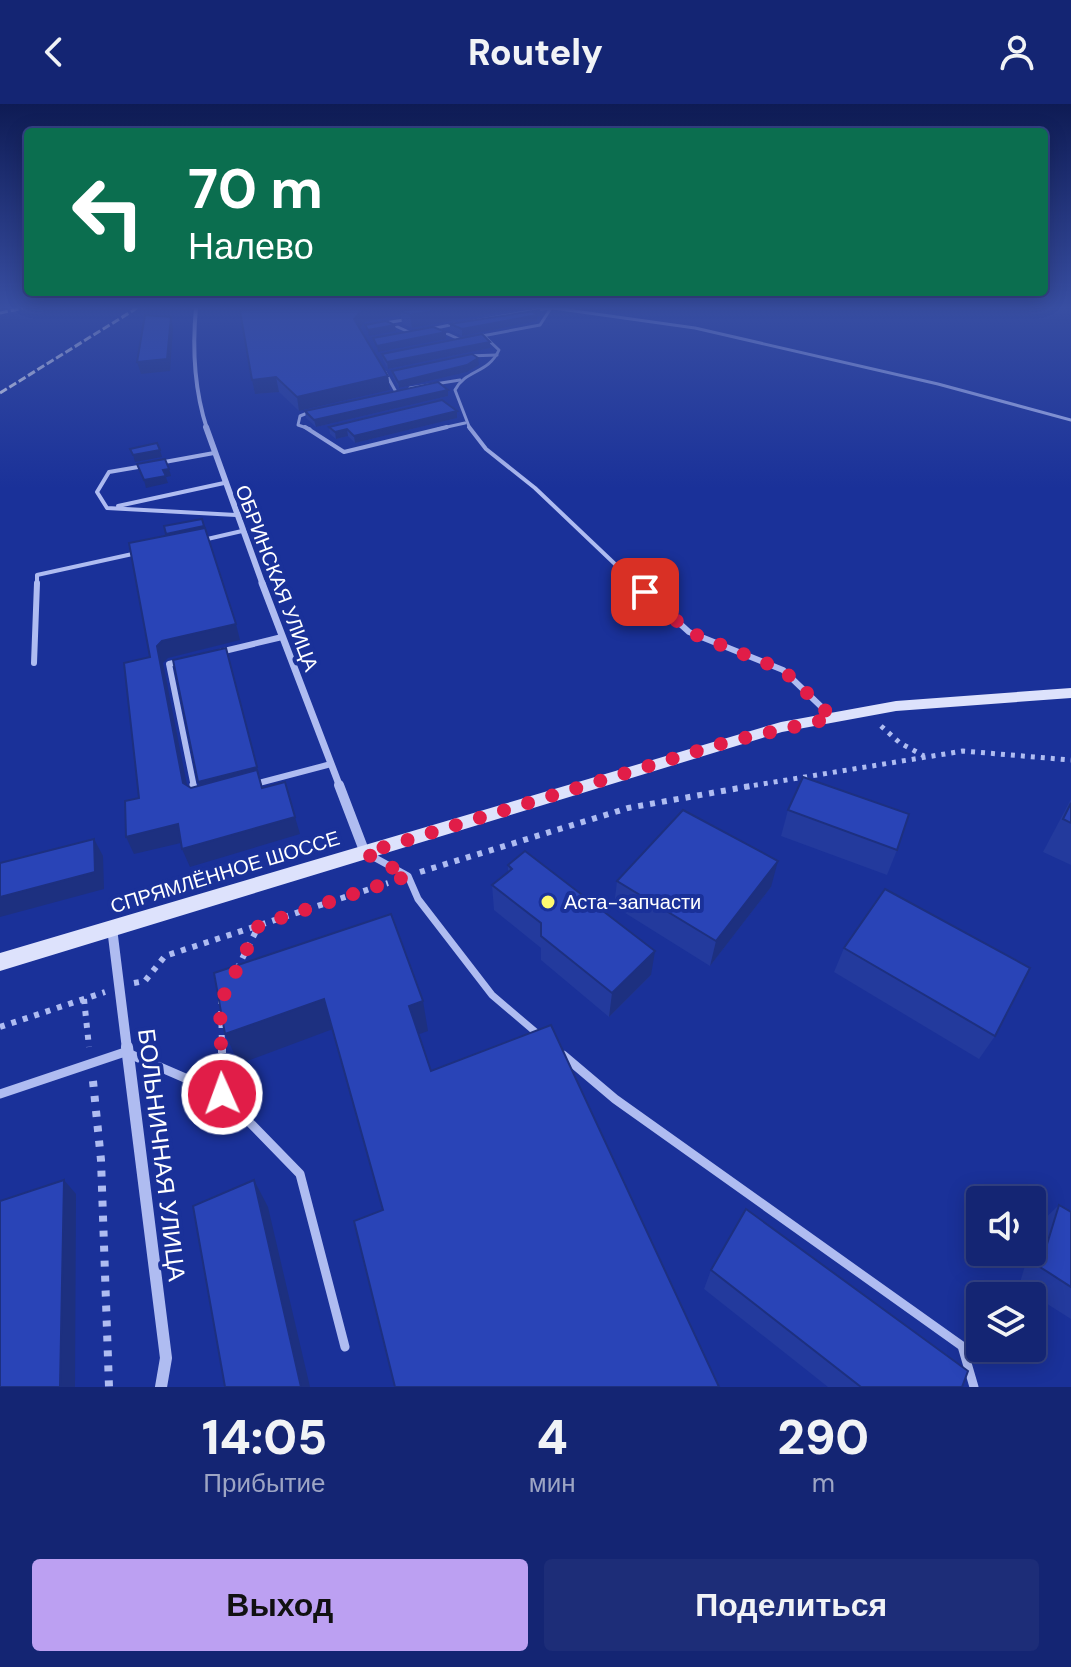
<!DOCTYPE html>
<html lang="ru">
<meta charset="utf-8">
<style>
:root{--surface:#142573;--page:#1d2d78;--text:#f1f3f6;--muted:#9da5c4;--line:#334285;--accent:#bca0f2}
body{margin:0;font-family:"DM Sans",sans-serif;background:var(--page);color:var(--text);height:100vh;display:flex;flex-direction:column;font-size:30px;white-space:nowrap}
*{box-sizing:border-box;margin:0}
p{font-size:26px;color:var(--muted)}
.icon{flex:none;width:44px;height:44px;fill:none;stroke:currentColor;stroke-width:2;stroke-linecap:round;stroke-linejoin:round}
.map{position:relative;height:1283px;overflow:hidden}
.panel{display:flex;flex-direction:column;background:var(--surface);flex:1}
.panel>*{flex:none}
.top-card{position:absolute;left:24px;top:24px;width:1024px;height:168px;border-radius:8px;box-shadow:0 4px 20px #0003,0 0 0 2px var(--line);background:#0b6e4f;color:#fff;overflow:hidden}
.fabs{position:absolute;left:966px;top:1082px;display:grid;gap:16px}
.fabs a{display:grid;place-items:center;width:80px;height:80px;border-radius:8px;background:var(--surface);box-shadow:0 4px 20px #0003,0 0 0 2px var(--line);font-size:40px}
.pin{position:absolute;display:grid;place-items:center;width:68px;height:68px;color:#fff;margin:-34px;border-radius:16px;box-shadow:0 4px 12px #0006}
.me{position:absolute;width:88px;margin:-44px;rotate:358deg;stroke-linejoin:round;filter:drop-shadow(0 0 6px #0008)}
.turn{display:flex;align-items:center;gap:28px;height:168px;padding:0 32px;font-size:36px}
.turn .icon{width:104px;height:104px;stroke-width:2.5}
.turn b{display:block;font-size:56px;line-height:68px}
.eta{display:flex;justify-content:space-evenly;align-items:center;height:136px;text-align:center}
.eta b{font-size:48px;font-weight:800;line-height:56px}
.cta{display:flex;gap:16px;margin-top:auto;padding:16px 32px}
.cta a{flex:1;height:92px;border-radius:8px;background:var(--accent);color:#111;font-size:32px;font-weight:800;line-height:92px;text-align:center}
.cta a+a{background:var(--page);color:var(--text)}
header{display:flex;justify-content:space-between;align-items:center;height:104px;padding:0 32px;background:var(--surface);font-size:36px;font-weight:800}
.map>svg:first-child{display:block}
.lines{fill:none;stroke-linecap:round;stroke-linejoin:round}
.path-far2{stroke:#afbcf1;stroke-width:5;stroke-dasharray:4 6;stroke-linecap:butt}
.path-far1{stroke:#afbcf1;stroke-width:6;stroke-dasharray:5 7;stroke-linecap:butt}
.path{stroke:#afbcf1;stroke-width:8;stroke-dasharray:6 9;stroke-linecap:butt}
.service-far4{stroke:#afbcf1;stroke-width:3}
.service-far3{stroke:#afbcf1;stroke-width:4}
.service-far2{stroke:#afbcf1;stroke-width:6}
.service-far1{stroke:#afbcf1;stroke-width:7}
.service{stroke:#afbcf1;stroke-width:9}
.minor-far4{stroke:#afbcf1;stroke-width:4}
.minor-far3{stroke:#afbcf1;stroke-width:6}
.minor-far2{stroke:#afbcf1;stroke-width:7}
.minor-far1{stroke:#afbcf1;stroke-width:10}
.minor{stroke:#afbcf1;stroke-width:12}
.secondary{fill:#dde2fc;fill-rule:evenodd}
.rail{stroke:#fff;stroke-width:3;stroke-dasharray:8 3;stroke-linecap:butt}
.wall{fill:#233a9d}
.shaded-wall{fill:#1d3080}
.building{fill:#2944b7;stroke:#1d3080;stroke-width:2}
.route{stroke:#e11d48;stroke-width:14;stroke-dasharray:0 25.2}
.poi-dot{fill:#fffa6f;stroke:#1a3199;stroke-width:3}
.labels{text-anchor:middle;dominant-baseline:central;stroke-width:8;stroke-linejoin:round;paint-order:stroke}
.street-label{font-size:20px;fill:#fff;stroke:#1a3199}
.poi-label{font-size:20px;fill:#fff;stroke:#1a3199;text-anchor:start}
.near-street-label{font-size:24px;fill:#fff;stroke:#1a3199}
</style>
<header><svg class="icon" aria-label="back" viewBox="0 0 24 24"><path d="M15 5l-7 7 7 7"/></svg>Routely<svg class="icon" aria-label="person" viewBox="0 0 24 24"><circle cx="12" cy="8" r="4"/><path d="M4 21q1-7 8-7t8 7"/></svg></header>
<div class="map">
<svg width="1071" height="1283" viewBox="0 0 1071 1283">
<rect width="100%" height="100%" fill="#1a3199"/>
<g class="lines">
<g class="path-far2">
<polyline points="881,622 900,639 924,652"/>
<polyline points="744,683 963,647 1071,656"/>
</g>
<g class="path-far1">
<polyline points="420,768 628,704 756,681"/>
<polyline points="237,865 259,821"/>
<polyline points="134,879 145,877 165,852 388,779"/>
<polyline points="84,895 89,943"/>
<polyline points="221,895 222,945"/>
<polyline points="0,923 105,888"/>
</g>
<g class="path">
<polyline points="222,943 222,973"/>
<polyline points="93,977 101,1056 109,1283"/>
</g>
<g class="service-far4">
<polyline points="553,204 695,224 938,280 1071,316"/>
<polyline points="474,217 549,204"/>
<polyline points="385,219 410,215"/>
<polyline points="389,219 411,229"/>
<polyline points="431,225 455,220"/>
<polyline points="439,226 461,236"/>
<polyline points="482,232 540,221 551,204"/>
<polyline points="468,252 497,251"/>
<polyline points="385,268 396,288"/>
<polyline points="410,284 460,276"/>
<polyline points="310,308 300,312 298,321 310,325"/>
<polyline points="438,325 465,319"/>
<path d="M470,325L455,286C466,265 488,270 499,246L483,231"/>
</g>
<g class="service-far3">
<polyline points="305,323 344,348 447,323"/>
<polyline points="469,323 486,345 535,384 637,481"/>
<polyline points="159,359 214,349"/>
<polyline points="144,362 109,368 97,388 107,404 236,411"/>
<polyline points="118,402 224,379"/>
<polyline points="203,436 242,427"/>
<polyline points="37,481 37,471 137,449"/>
</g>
<g class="service-far2">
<polyline points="635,479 689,528 783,566 832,613"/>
<polyline points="220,548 282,533"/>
<polyline points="182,557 169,560 194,683"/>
<polyline points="34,559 37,479"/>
<polyline points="255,680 331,660"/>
</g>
<g class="service-far1">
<polyline points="193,681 195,689"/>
<polyline points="368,750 408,772 418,795 492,891 539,931"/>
</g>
<g class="service">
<polyline points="563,951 615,995 962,1242 974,1283"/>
<polyline points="0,990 125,948 222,990 300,1070 345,1243"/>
</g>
<path class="minor-far4" d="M196,204C192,246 194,285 207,325"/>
<polyline class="minor-far3" points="206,323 263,481"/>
<polyline class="minor-far2" points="262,479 340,683"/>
<g class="minor-far1">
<polyline points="339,681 365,749"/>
<polyline points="112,824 127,945"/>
</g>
<polyline class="minor" points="127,943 166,1254 161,1283"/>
<polygon class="secondary" points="1071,584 1071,594 896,607 782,628 0,867 0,849 781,618 896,597"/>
<g class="rail">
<polyline points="0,209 23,204"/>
<polyline points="0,289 137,204"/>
</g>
</g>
<g class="wall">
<polygon points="272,204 522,204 412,224 402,220 401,211 365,218 360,224 388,272 390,286 299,307 279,288 255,290 252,276"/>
<polygon points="540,212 537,213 537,217 462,232 450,226 450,220"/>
<polygon points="490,244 388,265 383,256 382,250"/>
<polygon points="479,261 467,268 399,284 393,273 392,267"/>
<polygon points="448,286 448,292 316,323 306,314 305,307"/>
<polygon points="457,314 355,339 348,332 336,335 330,330 329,323"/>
<polygon points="1071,695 1071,761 1043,748"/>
<polygon points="788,706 897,746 887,771 781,732"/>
<polygon points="508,761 651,871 609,913 541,856 541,844 494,806 492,781 508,768"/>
<polygon points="617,777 771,783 710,862 614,802"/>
<polygon points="844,844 995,932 979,955 834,868"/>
<polygon points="1059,1101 1071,1108 1071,1215 1019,1182 1029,1148 1032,1148 1032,1140 1038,1121"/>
<polygon points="711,1166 962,1283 828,1283 704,1185"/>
</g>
<g class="shaded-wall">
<polygon points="368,204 438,204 401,207 401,211 365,218 356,228 354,215 364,205"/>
<polygon points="452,204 522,204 412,224 410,211"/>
<polygon points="540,206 540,212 537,213 537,217 462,232 462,225"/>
<polygon points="171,213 173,224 170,267 141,270 137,258"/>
<polygon points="395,221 396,227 369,232 368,226"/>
<polygon points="446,228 446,235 378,248 377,242"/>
<polygon points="490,238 490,244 388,265 387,258"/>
<polygon points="478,254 479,261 467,268 399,284 398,278"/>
<polygon points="388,272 390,286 299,307 297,293"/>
<polygon points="276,273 279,288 255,290 252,276"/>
<polygon points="448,286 448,292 316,323 314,316"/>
<polygon points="457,307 457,314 355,339 354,332"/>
<polygon points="347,325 348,332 336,335 335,328"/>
<polygon points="160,346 162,353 135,358 133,351"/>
<polygon points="169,365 171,372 166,373 168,379 146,384 144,376 163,366"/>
<polygon points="204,422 206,430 168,438 166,430"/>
<polygon points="236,520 240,536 168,554 163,559 190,696 183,679 157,542 162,537"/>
<polygon points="226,544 267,702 201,687 198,678"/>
<polygon points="295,713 300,730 190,763 182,745"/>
<polygon points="178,720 185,738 134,750 126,733"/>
<polygon points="94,735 103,752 104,785 0,813 0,793"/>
<polygon points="778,757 771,783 710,862 716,837"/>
<polygon points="655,847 651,871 609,913 612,889"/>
<polygon points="324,895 333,925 239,960 225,930"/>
<polygon points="423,897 428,927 414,932 409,902"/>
<polygon points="64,1076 76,1090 75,1283 60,1283"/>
<polygon points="254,1076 268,1103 310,1283 301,1283"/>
</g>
<g class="building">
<polygon points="272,204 368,204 364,205 354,215 388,272 297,293 276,273 252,276 240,207"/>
<polygon points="418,204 452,204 410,211 401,207"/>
<polygon points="540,206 533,208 537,211 462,225 450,220"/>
<polygon points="145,211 171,213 167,255 137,258"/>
<polygon points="386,217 395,221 368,226 365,221"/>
<polygon points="433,223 446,228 377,242 373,234"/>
<polygon points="482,230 490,238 387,258 382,250"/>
<polygon points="472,250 478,254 467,261 398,278 392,267"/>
<polygon points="438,278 448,286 314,316 305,307"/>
<polygon points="442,296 457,307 354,332 347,325 335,328 329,323"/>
<polygon points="157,339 160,346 133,351 130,345"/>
<polygon points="165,355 169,365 163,366 166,372 144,376 137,360"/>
<polygon points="202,415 204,422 166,430 164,422"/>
<polygon points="205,424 236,520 162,537 157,542 183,679 191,684 257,666 262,684 285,678 295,713 182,745 178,720 126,733 125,697 139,694 124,559 150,553 129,439"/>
<polygon points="226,544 257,663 198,678 173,556"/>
<polygon points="803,673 909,710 897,746 788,706"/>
<polygon points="1071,699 1071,719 1063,715"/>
<polygon points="683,706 778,757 716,837 617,777"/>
<polygon points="94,735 95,768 0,793 0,759"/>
<polygon points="525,747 655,847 612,889 541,832 541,819 492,781 512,765 508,761"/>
<polygon points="885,785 1030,864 995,932 844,844"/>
<polygon points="391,810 423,897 409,902 431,967 551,921 719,1283 395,1283 354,1117 383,1106 324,895 225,930 214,869"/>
<polygon points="64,1076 60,1283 0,1283 0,1097"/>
<polygon points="254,1076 301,1283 225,1283 193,1102"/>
<polygon points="1059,1101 1071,1108 1071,1183 1040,1163"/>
<polygon points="746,1105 968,1267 962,1283 861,1283 711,1166"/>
</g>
<linearGradient id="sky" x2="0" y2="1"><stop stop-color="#0e1b54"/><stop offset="0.53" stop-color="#384ea2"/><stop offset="1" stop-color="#384ea2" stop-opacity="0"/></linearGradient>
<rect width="1071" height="384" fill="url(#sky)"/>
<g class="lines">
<polyline class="route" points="222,990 220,899 259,821 408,772 365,749 727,638 833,614 783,566 689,528 645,488"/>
</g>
<circle class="poi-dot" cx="548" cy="798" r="8"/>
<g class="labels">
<g class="street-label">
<text transform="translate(277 474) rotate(69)">ОБРИНСКАЯ УЛИЦА</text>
<text transform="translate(225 768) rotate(-17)">СПРЯМЛЁННОЕ ШОССЕ</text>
</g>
<g class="poi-label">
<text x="564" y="798">Аста-запчасти</text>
</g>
<g class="near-street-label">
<text transform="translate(162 1051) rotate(83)">БОЛЬНИЧНАЯ УЛИЦА</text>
</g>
</g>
</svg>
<div class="fabs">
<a><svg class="icon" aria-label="sound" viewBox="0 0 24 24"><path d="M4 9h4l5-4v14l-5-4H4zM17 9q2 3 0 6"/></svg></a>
<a><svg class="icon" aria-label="layers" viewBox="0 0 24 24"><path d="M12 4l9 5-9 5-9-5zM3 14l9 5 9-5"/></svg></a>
</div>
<div class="pin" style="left:645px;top:488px;background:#d93025"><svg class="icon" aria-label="arrive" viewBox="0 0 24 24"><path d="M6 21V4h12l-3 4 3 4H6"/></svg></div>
<svg class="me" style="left:222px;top:990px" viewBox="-20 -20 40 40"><circle r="17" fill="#e11d48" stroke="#fff" stroke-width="3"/><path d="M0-11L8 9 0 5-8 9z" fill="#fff"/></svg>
<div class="top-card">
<div class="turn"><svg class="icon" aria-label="left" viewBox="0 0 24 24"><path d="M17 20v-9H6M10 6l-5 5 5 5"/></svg><div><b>70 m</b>Налево</div></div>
</div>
</div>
<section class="panel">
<div class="eta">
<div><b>14:05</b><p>Прибытие</p></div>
<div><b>4</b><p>мин</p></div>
<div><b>290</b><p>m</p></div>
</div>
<div class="cta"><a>Выход</a><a>Поделиться</a></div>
</section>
